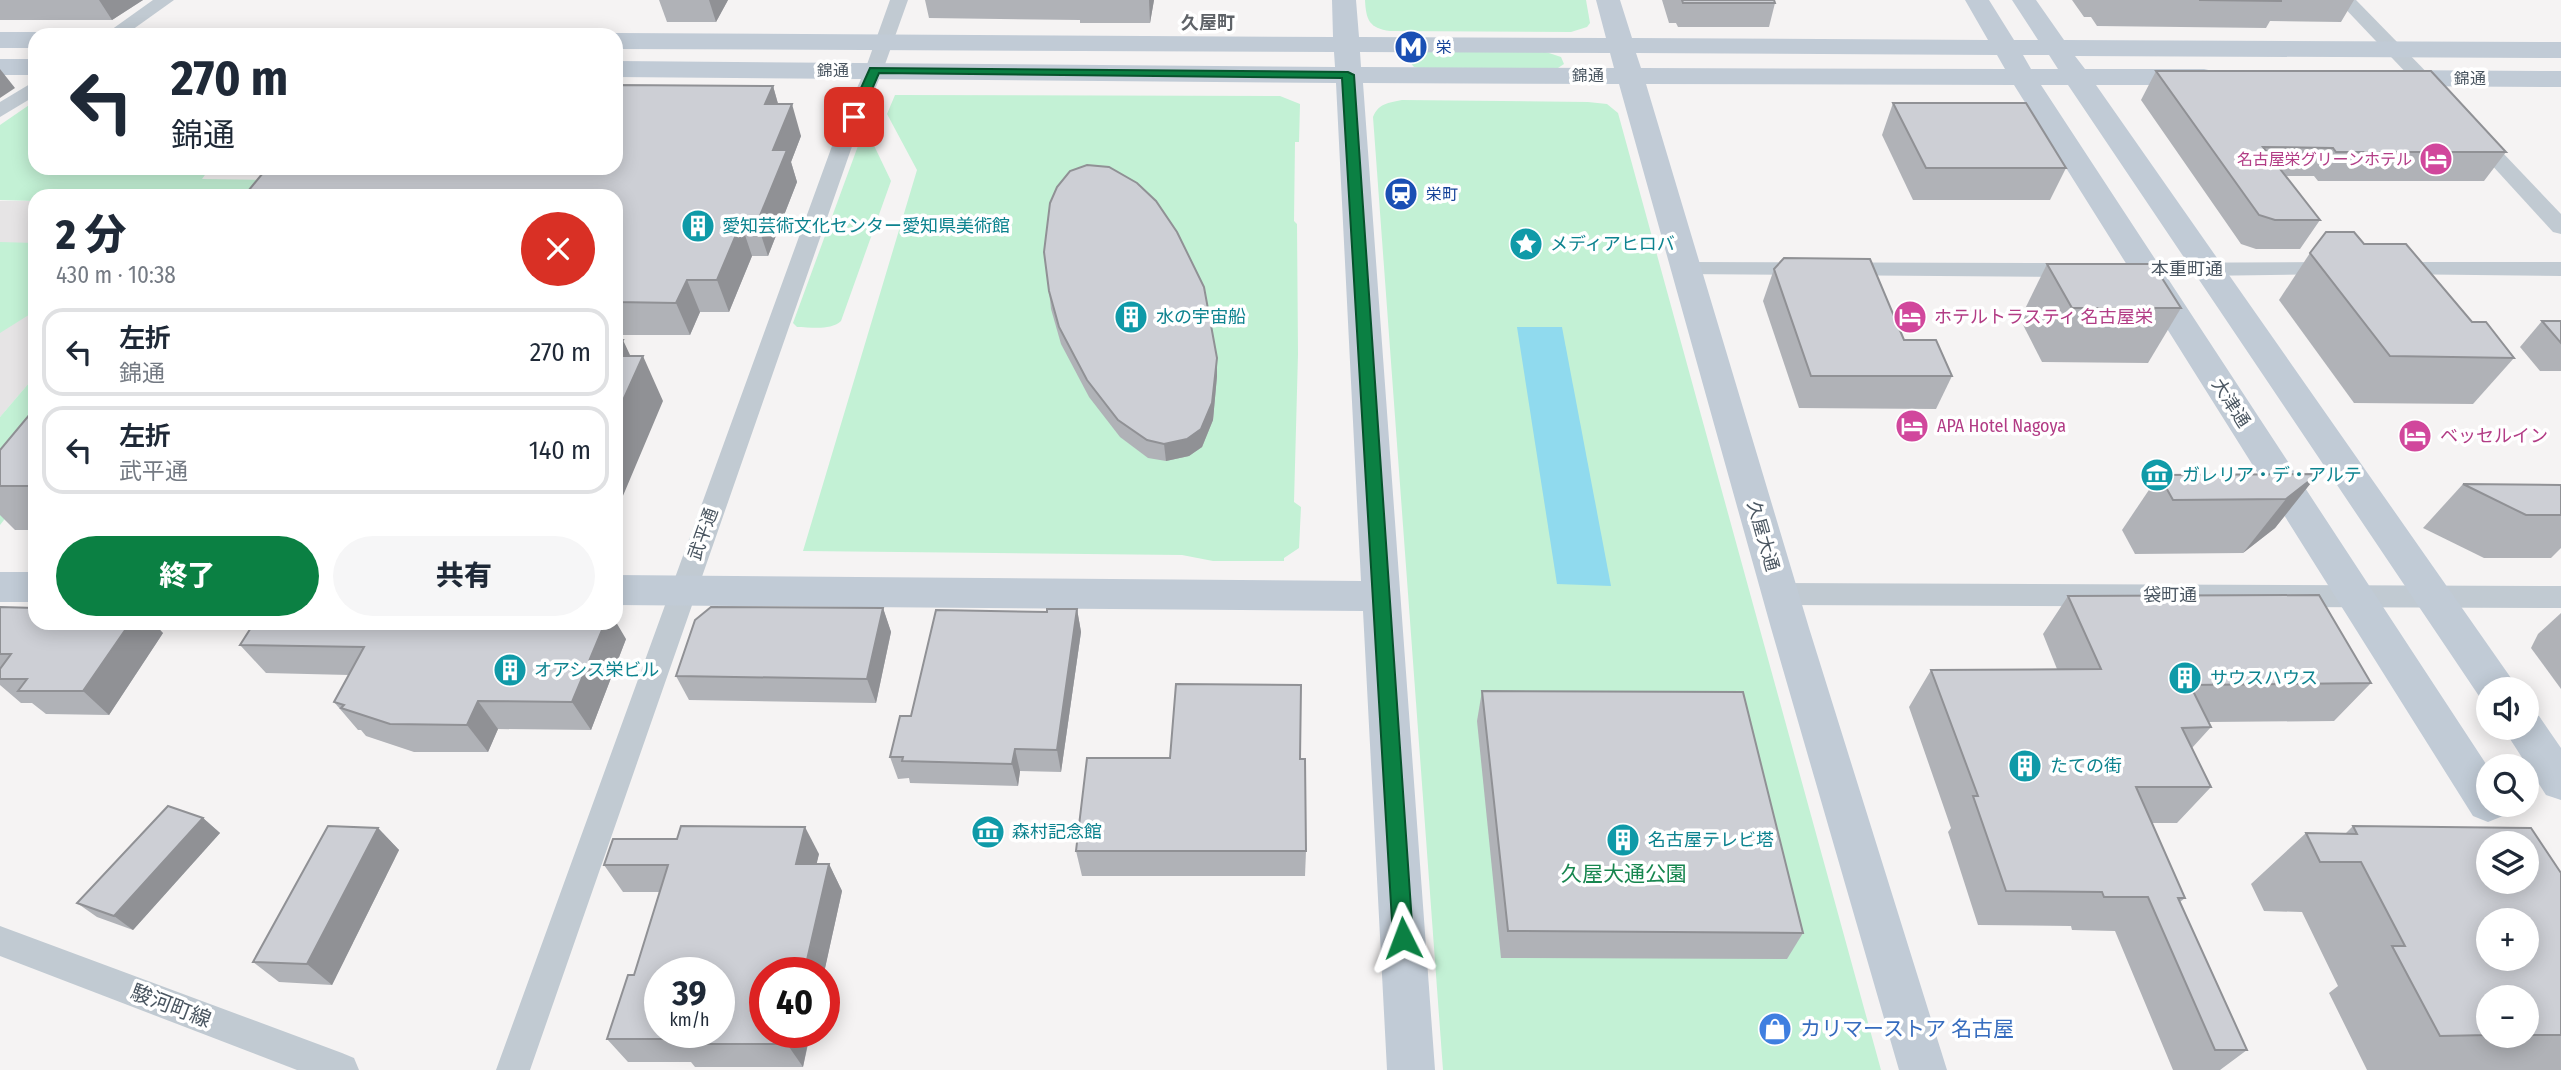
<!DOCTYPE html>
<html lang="ja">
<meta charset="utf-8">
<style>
:root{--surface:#fff;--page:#f6f6f7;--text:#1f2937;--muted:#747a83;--line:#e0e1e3;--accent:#0b8043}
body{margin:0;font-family:"Fira Sans Condensed","Noto Sans JP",sans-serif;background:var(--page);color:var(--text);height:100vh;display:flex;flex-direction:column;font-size:26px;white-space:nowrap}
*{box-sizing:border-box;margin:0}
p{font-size:23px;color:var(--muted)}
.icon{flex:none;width:38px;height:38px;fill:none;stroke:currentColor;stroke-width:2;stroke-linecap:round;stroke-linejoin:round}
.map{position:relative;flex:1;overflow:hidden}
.drawer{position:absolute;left:28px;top:189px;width:595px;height:441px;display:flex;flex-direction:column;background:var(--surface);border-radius:21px;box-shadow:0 4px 18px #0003}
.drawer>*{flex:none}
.banner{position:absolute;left:28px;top:28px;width:595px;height:147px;border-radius:21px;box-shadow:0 4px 18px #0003;background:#fff;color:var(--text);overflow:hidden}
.buttons{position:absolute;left:2476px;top:677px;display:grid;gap:14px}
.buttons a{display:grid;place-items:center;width:63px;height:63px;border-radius:50%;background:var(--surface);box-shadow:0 4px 18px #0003;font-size:35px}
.speed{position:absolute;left:644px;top:957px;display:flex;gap:14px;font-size:35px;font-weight:700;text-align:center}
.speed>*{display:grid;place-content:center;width:91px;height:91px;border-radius:50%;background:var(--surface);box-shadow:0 4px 18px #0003;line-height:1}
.speed small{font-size:18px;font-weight:400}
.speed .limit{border:10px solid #d22;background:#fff;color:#111}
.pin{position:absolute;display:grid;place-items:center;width:60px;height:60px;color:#fff;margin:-30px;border-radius:14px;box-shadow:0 4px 10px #0006}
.me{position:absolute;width:77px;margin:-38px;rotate:357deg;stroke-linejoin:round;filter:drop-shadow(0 0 5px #0008)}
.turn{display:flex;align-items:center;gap:24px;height:147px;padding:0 28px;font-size:32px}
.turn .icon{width:91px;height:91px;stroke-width:2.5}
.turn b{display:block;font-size:49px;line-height:60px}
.round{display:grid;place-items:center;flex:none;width:74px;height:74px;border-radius:37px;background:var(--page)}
.head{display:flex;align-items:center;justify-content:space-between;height:119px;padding:0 28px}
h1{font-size:42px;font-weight:800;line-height:52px}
.primary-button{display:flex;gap:14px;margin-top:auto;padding:14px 28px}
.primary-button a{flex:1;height:80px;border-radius:42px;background:var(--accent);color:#fff;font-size:28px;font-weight:800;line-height:80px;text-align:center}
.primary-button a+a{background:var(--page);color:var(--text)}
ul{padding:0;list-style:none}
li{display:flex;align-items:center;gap:21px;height:88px;margin:0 14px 10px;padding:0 14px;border:4px solid var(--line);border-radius:21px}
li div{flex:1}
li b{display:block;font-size:26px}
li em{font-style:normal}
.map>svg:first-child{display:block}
.education{fill:#e6e4e5}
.green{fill:#c3f1d5}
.water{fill:#90daee}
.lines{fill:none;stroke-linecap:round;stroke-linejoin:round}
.street{fill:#c1cad2;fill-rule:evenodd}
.secondary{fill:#c1cbd6;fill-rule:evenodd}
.wall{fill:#b0b2b7;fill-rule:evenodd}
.shaded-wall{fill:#909195}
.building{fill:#cdcfd5;stroke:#909195;stroke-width:2;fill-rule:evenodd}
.route{fill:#0b8043;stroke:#07532c;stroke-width:2}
.labels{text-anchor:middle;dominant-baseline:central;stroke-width:7;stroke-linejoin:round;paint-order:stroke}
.far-transit-label{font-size:16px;fill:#164399;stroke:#fff;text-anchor:start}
.far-street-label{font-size:16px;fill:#4a5661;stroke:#fff}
.far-hotel-label{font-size:16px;fill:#b23c85;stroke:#fff;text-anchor:end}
.far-quarter-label{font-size:18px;font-weight:bold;fill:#5f6368;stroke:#fff}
.culture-label{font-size:18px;fill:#0d838f;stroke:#fff;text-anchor:start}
.street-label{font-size:18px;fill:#4a5661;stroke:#fff}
.hotel-label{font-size:18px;fill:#b23c85;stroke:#fff;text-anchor:start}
.near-park-label{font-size:21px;fill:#17864f;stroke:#fff}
.near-street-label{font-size:21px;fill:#4a5661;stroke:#fff}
.near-shop-label{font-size:21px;fill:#366cbe;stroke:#fff;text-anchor:start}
</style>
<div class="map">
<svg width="2561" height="1070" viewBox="0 0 2561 1070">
<rect width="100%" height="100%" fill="#f5f3f3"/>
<polygon class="education" points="0,201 35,201 35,376 0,417"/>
<g class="green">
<path d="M1365,0H1586L1590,23L1587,27L1571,32L1390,31C1369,28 1366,20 1365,0Z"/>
<polygon points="1417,52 1546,52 1561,57 1564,64 1555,70 1423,69 1414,67 1409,61"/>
<polygon points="895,95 1280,96 1300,104 1299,142 1295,142 1294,221 1297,224 1298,354 1294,502 1301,507 1299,548 1284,558 1284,561 1213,561 1182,555 803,551 917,170 887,114"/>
<path d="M1402,100L1588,102L1607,104L1618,113L1881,1070H1443L1373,117C1379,103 1388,103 1402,100Z"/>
<polygon points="35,101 35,168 210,168 202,179 275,180 262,196 35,196 35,201 0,200 0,125"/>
<path d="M862,135H869L891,181L841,321C830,331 811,327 797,327L793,323Z"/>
<polygon points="0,242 35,243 35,311 0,333"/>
<polygon points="35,376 35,481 0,525 0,417"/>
</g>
<polygon class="water" points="1517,327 1562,327 1611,586 1557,584"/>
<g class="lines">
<g class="street">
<polygon points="153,0 174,0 125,35 104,35"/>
<polygon points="890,0 908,0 883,70 856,135 530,1070 496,1070 836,135 865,70"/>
<polygon points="2337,0 2356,0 2444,90 2447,94 2444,98 2430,98"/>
<polygon points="35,81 35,96 0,117 0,102"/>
<polygon points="2475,129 2482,131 2561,214 2561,234 2553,232 2468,139 2465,135 2468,131"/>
<polygon points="1687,262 2081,263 2089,265 2092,270 2089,275 2081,277 1679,274 1676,269 1679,264"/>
<polygon points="2333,262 2341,264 2344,269 2341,274 2127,277 2119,275 2116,270 2119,265 2127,263"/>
<polygon points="2393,262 2561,262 2561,276 2385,274 2382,269 2385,264"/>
<polygon points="1780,583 2561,586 2561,608 1780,605 1770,602 1766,594 1770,586"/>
<polygon points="0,926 342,1053 354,1058 359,1070 297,1070 0,956"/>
</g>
<g class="secondary">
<path d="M1332,0H1356L1359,37L1606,38L1596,0H1620L1632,38L1988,40L1965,0H1989L2014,40H2038L2012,0H2036L2064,40L2561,42V58L2075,56L2085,69H2204L2213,71L2217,77L2213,83L2204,85H2096L2511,678L2517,690H2488V704L2483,702L2068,85H2041L2488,767V805H2508L2503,816L2488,822L2473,816L2014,85L1646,84L1809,628L1947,1070H1899L1771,628L1619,84L1363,83L1435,1070H1387L1363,611L616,605V575L1361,581L1336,83L616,77V61L1335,67L1334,52L616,49V35H609L616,33L1333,37ZM1360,52L1610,53L1614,68L1361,67ZM1636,53L1997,55L2005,69L1641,68ZM2023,55H2049L2058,69H2031Z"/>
<polygon points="0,32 35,32 44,35 35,35 35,48 0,48"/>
<rect x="0" y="59" width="35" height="16"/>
<polygon points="2388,70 2561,71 2561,87 2388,86 2379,84 2375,78 2379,72"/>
<rect x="0" y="572" width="35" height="30"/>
<polygon points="2527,712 2539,716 2561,748 2561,800 2546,795 2503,728 2527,728"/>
</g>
</g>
<g class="wall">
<polygon points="0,0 143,0 112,20 0,20"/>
<polygon points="659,0 728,0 716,22 667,22"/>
<polygon points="925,0 1154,0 1150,23 1080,23 1080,20 929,18"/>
<polygon points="1662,0 1774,0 1775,3 1769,27 1678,27 1676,23 1669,23"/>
<polygon points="2072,0 2354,0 2341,22 2270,21 2266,28 2097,26 2091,17 2084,17"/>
<polygon points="2156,71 2506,152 2484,181 2318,181 2314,176 2286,176 2320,220 2300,249 2256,249 2241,244 2141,100"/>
<polygon points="773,86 778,104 801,136 791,162 797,182 768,256 752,256 729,312 700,312 690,335 616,335 616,196"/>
<polygon points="1893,103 2066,168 2050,200 1913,200 1882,135"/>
<polygon points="2364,244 2472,322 2514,358 2473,404 2354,403 2279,300 2310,253"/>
<polygon points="2047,264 2181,308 2148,363 2042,362 2020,319"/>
<polygon points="1774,269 1904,340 1952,376 1936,409 1799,408 1763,301"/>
<polygon points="1049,291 1217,358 1217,376 1213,420 1202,447 1189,456 1166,461 1148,458 1120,437 1089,397 1061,344 1051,309"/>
<polygon points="2542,321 2561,321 2561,371 2540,371 2520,347"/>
<polygon points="35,408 35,530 15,530 0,515 0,450"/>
<polygon points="2318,474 2275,528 2243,553 2135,554 2122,530 2159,475"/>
<polygon points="2463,484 2561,485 2561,548 2551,558 2484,558 2423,528"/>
<polygon points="2068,596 2371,683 2334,721 2208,722 2211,727 2192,748 2211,787 2177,823 2152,823 2185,898 2180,902 2247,1050 2220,1070 2173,1070 2115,931 2072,930 2071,926 1978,925 1948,832 1951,828 1909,707 1931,670 2057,669 2043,634"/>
<polygon points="0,607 163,633 109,715 46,714 32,703 21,703 0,685"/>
<polygon points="883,608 891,632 876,703 689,700 676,676"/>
<polygon points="1077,609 1081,632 1061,772 1020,771 1018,786 910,783 909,778 898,779 890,757 911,716 1047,612"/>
<polygon points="2561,613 2561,689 2531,648 2538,634"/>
<polygon points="626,639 591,730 498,729 488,752 414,752 366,736 361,730 358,730 334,702 349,675 266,673 240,645"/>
<polygon points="1482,691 1803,933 1787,959 1501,958 1477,721"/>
<polygon points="1170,758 1300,759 1306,851 1305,876 1082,876 1076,851"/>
<polygon points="203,818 220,833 133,930 97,917 77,903"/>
<path d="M2353,826L2561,873V1070H2367L2329,993L2338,986L2302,912L2264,911L2251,884L2306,833L2345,834ZM2488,998H2527V1036H2488Z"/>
<polygon points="378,828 399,850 332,985 279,982 253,962"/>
<polygon points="677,839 819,854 816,864 829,864 842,891 803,1067 695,1067 691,1062 628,1062 607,1039 634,975 660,892 623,892 604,865"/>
</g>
<g class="shaded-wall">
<polygon points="99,0 143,0 112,20"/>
<polygon points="709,0 728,0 716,22"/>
<polygon points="1149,0 1154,0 1150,23"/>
<polygon points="0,69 15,88 0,98"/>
<polygon points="773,86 782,118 765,104"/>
<polygon points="792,104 801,136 791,162 797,182 768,256 757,223 773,150"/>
<polygon points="741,223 752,256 729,312 717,280"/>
<polygon points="687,280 700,312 690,335 676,303"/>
<polygon points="623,340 637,370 643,356 663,401 617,510 616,354"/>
<polygon points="1217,358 1217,376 1213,420 1202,447 1189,456 1166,461 1164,444"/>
<polygon points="2318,474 2275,528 2243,553 2286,499"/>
<polygon points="883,608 891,632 876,703 867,679"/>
<polygon points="1077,609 1081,632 1061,772 1057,750"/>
<polygon points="616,622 626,639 591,730 572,702 605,623 616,623"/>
<polygon points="130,623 154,623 163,633 109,715 83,691"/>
<polygon points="478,701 498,729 488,752 467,725"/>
<polygon points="1015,749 1020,771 1018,786 1012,764"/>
<polygon points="203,818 220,833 133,930 114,916"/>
<polygon points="805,827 819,854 810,891 796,864"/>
<polygon points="378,828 399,850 332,985 307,964"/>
<polygon points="829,864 842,891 824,973 804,973"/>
<polygon points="790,1032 810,1032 803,1067 787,1044"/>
</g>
<g class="building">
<polygon points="1682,0 1774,0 1775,3 1683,3"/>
<polygon points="2199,0 2281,0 2281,1"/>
<polygon points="2156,71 2431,71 2506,152 2336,152 2333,148 2263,147 2320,220 2275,220 2259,215"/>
<polygon points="616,85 773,86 765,104 792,104 773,150 787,150 757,223 741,223 717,280 687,280 676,303 616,302 616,196 244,196 267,168 616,168"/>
<polygon points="1893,103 2026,103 2066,168 1926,168"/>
<polygon points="1087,165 1109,167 1137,183 1156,201 1177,232 1204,287 1217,358 1212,403 1201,429 1187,439 1164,444 1147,440 1118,420 1087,380 1059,327 1049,291 1044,252 1050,203 1057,187 1070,171"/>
<polygon points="2326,232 2354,232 2364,244 2406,244 2472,322 2486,322 2514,358 2390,356 2310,253"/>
<polygon points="1784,258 1870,259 1904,340 1936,340 1952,376 1811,376 1774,269"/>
<polygon points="2047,264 2153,264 2181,308 2072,308"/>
<polygon points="2542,321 2561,321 2561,343"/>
<polygon points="616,340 623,340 616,354"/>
<polygon points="616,356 643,356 616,416"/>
<polygon points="35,408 35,486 0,486 0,450"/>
<polygon points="2318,474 2286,499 2173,500 2159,475"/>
<polygon points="2463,484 2561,485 2561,515 2526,515"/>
<polygon points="2319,595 2371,683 2190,685 2211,727 2182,728 2211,787 2136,787 2185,898 2178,898 2247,1050 2215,1050 2148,897 2104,897 2102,892 2006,891 1973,796 1978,796 1931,670 2101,669 2068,596"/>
<polygon points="0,607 35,608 35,623 130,623 83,691 18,691 27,679 0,679 0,669 11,654 0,654"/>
<polygon points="711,607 883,608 867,679 676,676 695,620"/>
<polygon points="1047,609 1077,609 1057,750 1015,749 1012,764 902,761 903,757 890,757 900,716 911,716 936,610 1047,612"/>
<polygon points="254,623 605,623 572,702 478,701 467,725 390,724 341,708 344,705 334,702 364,647 240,645"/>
<polygon points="1176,684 1301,685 1300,759 1305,759 1306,851 1076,851 1087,758 1170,758"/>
<polygon points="1482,691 1743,692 1803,933 1508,931"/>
<polygon points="168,806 203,818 114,916 77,903"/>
<polygon points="328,826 378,828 307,964 253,962"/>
<path d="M681,826L805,827L796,864H829L804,973H765V1032H790L787,1044H676L678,1039H607L628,975H634L668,865H604L613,839H677ZM660,973H719V1032H660Z"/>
<path d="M2353,826L2531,828L2561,873V1035H2527V998H2488V1035L2440,1036L2392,946H2405L2361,862H2320L2306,833L2357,834ZM2488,844H2527V882H2488ZM2488,920H2527V959H2488Z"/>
</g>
<polygon class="route" points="870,68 1348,72 1354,75 1413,938 1410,945 1403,948 1396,945 1393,938 1342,78 879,73 860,117 850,120 848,117"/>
<defs>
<symbol id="metro-disc" viewBox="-11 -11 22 22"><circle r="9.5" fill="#1a4fb4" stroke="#fff"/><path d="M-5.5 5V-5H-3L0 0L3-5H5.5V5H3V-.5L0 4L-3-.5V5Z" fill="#fff"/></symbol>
<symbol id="hotel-disc" viewBox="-11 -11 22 22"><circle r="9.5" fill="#d1479c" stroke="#fff"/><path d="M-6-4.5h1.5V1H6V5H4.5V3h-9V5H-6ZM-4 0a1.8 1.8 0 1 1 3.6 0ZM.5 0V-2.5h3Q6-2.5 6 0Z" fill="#fff"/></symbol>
<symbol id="station-disc" viewBox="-11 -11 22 22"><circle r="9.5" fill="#1a4fb4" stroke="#fff"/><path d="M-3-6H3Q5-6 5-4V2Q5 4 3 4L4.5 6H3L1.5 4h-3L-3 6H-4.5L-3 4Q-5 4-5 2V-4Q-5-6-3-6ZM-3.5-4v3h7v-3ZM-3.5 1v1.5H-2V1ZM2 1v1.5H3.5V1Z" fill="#fff"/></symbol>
<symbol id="building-disc" viewBox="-11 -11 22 22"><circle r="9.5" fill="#0f9aa8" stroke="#fff"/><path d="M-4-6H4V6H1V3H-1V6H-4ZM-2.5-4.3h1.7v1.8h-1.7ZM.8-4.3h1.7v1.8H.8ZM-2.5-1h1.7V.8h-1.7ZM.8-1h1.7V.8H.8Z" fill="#fff"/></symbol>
<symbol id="sight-disc" viewBox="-11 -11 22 22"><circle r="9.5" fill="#0f9aa8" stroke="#fff"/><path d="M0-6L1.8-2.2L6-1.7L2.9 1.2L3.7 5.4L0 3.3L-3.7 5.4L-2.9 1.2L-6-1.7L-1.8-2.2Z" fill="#fff"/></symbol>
<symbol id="museum-disc" viewBox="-11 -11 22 22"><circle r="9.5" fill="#0f9aa8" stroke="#fff"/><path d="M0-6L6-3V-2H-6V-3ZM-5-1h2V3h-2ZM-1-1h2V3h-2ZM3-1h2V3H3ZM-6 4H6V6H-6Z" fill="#fff"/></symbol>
<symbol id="shop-disc" viewBox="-11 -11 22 22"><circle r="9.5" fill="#3f7fe0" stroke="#fff"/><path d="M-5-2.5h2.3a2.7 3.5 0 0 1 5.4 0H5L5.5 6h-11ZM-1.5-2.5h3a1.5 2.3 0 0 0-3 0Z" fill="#fff"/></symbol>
</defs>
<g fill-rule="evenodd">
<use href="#metro-disc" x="1392" y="28" width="38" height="38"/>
<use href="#hotel-disc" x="2417" y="140" width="38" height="38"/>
<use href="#station-disc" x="1382" y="175" width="38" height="38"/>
<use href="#building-disc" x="679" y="207" width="38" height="38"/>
<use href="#sight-disc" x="1507" y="225" width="38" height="38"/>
<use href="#building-disc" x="1112" y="298" width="38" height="38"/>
<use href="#hotel-disc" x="1891" y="298" width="38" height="38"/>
<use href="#hotel-disc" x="1893" y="407" width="38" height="38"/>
<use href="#hotel-disc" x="2396" y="417" width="38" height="38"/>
<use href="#museum-disc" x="2138" y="456" width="38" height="38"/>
<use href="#building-disc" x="491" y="651" width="38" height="38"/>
<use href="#building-disc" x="2166" y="659" width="38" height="38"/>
<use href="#building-disc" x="2006" y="747" width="38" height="38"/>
<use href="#museum-disc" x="969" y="813" width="38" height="38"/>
<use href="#building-disc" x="1604" y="821" width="38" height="38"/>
<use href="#shop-disc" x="1756" y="1010" width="38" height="38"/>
</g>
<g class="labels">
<g class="far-transit-label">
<text x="1436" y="47">栄</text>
<text x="1426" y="194">栄町</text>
</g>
<g class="far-street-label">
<text x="833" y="70">錦通</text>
<text x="1588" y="75">錦通</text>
<text x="2470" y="78">錦通</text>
</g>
<g class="far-hotel-label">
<text x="2412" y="159">名古屋栄グリーンホテル</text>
</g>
<g class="far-quarter-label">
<text x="1208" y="23">久屋町</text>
</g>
<g class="culture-label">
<text x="722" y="226">愛知芸術文化センター愛知県美術館</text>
<text x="1550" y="244">メディアヒロバ</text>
<text x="1156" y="317">水の宇宙船</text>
<text x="2182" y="475">ガレリア・デ・アルテ</text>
<text x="534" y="670">オアシス栄ビル</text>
<text x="2210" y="678">サウスハウス</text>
<text x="2050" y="766">たての街</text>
<text x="1012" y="832">森村記念館</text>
<text x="1648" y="840">名古屋テレビ塔</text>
</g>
<g class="street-label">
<text x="2187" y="269">本重町通</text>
<text transform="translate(2231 403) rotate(57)">大津通</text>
<text transform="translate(703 534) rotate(-70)">武平通</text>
<text transform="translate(1763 536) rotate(74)">久屋大通</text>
<text x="2170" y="595">袋町通</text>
</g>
<g class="hotel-label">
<text x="1934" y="317">ホテルトラスティ 名古屋栄</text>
<text x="1937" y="426">APA Hotel Nagoya</text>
<text x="2440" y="436">ベッセルイン</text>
</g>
<g class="near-park-label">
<text x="1624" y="874">久屋大通公園</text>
</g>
<g class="near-street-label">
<text transform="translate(171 1006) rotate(21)">駿河町線</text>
</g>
<g class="near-shop-label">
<text x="1800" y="1029">カリマーストア 名古屋</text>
</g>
</g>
</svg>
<div class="buttons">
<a><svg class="icon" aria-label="sound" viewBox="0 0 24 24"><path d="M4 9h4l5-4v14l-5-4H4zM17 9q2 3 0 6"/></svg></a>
<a><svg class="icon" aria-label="search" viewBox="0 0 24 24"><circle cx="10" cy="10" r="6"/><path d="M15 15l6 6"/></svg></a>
<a><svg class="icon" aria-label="layers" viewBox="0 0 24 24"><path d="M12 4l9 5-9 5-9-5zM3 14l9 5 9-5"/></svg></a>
<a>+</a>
<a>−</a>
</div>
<div class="speed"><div>39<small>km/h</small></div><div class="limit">40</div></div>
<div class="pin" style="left:854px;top:117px;background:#d93025"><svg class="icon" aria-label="arrive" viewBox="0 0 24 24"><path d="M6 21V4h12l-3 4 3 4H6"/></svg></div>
<svg class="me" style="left:1403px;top:938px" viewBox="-20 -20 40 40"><path d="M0-17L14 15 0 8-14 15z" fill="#0b8043" stroke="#fff" stroke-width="4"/></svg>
<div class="banner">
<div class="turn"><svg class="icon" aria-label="left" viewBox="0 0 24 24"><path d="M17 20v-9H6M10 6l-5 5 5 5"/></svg><div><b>270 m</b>錦通</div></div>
</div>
<section class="drawer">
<div class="head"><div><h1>2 分</h1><p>430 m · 10:38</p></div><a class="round" style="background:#d93025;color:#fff"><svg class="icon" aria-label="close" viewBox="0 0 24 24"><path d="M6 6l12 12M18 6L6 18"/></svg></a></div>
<ul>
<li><svg class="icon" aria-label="left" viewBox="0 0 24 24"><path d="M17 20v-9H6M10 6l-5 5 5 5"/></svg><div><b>左折</b><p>錦通</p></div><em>270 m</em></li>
<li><svg class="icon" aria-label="left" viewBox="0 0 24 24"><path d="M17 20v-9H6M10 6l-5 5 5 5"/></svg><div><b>左折</b><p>武平通</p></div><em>140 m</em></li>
</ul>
<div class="primary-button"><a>終了</a><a>共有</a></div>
</section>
</div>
